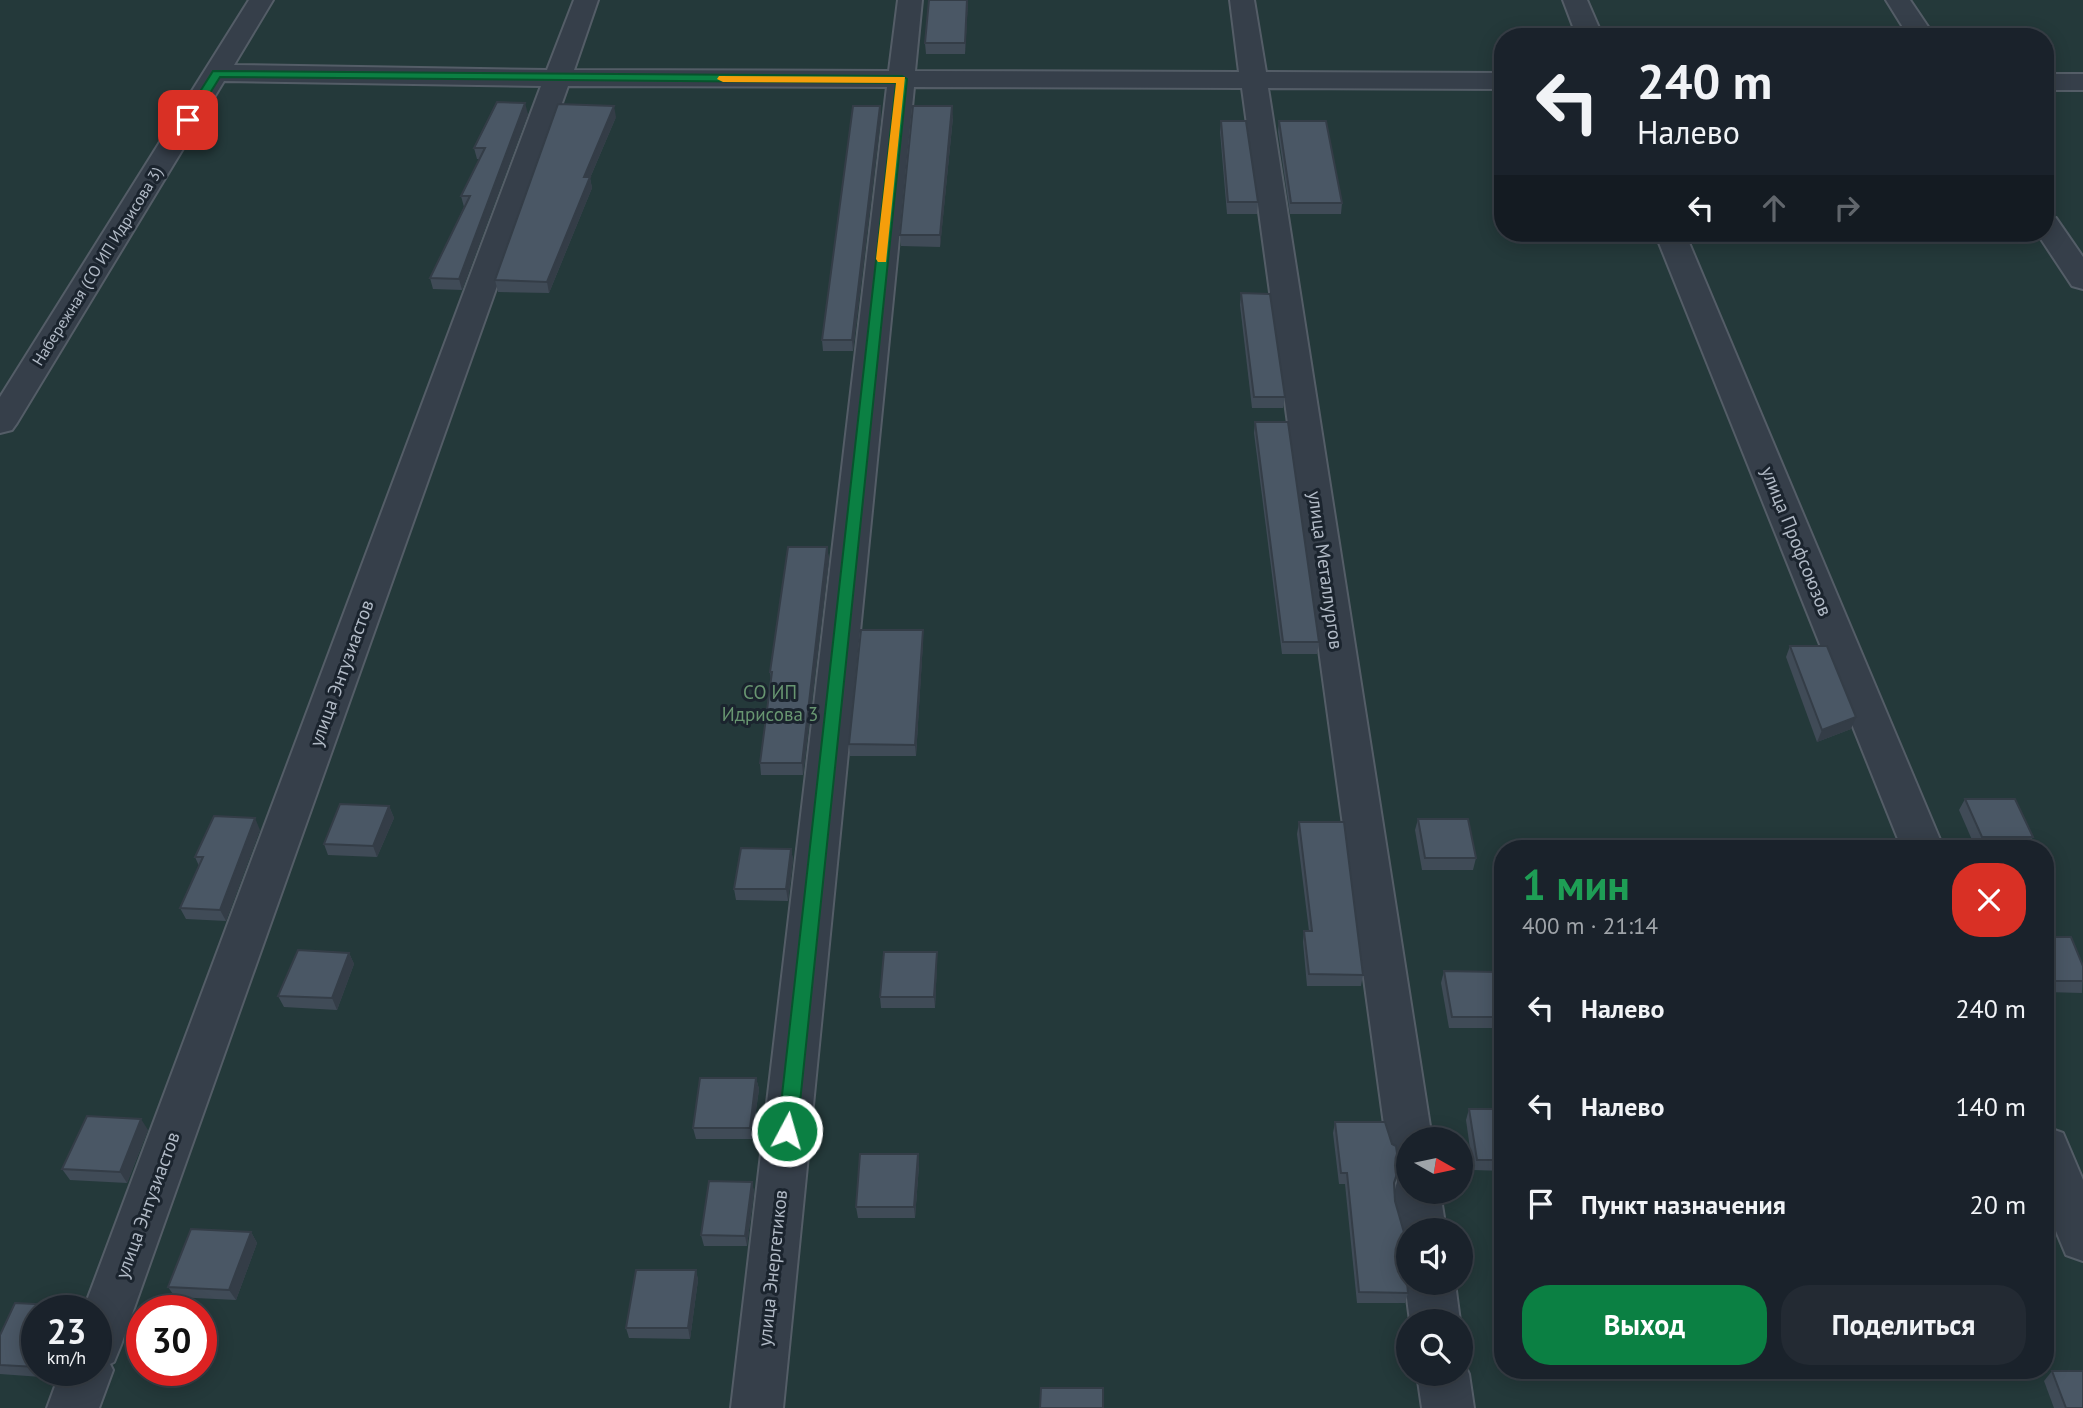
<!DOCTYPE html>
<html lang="ru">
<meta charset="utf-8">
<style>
:root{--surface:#1a222b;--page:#232a33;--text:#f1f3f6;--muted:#9fa4a9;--line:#383f47;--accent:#0b8043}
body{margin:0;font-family:"PT Sans",sans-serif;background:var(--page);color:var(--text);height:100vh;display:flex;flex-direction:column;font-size:26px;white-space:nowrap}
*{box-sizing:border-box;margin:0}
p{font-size:23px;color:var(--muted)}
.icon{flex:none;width:38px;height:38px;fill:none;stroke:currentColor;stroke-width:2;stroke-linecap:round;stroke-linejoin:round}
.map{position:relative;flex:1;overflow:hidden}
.panel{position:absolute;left:1494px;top:840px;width:560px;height:539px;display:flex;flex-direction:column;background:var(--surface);border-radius:28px;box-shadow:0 4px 18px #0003,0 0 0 2px var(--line)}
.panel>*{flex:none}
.guide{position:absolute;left:1494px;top:28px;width:560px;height:214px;border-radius:28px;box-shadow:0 4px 18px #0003,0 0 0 2px var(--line);background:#1a222b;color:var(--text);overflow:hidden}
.needle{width:46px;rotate:99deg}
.buttons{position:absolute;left:1396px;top:1127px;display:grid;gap:14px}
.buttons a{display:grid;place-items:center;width:77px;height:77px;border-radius:50%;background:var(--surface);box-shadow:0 4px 18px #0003,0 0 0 2px var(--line);font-size:35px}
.speed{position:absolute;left:21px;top:1295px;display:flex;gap:14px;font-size:35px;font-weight:700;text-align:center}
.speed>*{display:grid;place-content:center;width:91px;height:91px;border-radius:50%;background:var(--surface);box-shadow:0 4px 18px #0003,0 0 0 2px var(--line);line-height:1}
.speed small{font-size:18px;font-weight:400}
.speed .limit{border:10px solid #d22;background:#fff;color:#111}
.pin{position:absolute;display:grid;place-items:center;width:60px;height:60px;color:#fff;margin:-30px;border-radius:14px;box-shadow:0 4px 10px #0006}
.me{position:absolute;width:77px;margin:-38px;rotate:6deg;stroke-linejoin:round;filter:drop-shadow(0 0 5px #0008)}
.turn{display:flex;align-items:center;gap:24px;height:147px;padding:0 28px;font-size:32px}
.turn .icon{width:91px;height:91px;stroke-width:2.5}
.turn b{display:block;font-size:49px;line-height:60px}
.lanes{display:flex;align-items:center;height:66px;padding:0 28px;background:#0003;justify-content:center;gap:35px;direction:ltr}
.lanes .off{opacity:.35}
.round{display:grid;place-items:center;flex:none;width:74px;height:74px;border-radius:28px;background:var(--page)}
.headline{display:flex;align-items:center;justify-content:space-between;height:119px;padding:0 28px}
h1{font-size:42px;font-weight:800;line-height:52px;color:#1e9e55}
.cta{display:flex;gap:14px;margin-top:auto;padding:14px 28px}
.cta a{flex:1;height:80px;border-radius:28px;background:var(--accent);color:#fff;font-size:28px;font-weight:800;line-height:80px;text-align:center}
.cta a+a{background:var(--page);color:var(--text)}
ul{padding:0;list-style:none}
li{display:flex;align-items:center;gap:21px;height:98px;padding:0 28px}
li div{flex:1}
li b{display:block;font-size:26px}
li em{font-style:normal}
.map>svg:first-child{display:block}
.green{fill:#24393a;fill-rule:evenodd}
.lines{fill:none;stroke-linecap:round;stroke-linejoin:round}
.minor-casing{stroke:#545d67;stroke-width:4}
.minor{fill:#363f4a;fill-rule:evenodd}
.wall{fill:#404b57}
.shaded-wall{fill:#343d47}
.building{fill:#4a5765;stroke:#343d47;stroke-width:2}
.route{fill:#0b8043;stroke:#07532c;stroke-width:2}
.slow{fill:#f59e0b}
.labels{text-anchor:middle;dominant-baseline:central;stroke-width:6;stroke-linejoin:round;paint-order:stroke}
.far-street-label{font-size:16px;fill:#b1bac6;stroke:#1b242e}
.street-label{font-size:19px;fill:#b1bac6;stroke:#1b242e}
.park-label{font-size:19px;fill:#689671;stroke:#1b242e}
</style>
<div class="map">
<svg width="2083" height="1408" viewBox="0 0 2083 1408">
<rect width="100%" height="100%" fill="#222d39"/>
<path class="green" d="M0,0H2083V1408H0ZM1503,37H2046V233H1503ZM1503,849H2046V1370H1503ZM1409,1139H1461V1192H1409ZM1409,1230H1461V1283H1409ZM37,1311H96V1370H37ZM142,1311H201V1370H142ZM1409,1321H1461V1374H1409Z"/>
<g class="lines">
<defs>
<g id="minor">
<polygon points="249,0 273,0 234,65 547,70 574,0 598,0 574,70 889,71 898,0 922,0 915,71 1239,72 1230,0 1254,0 1266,72 1503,73 1503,89 1268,88 1432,1139 1409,1139 1409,1159 1392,1154 1386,1139 1242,88 914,87 783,1408 731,1408 887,87 568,86 121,1345 114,1362 110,1364 113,1370 99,1408 47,1408 61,1370 96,1370 96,1311 83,1311 541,86 224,81 17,423 12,430 0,433 0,397"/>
<polygon points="1563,0 1587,0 1603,37 1577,37"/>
<polygon points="1886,0 1910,0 1935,37 1909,37"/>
<rect x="2046" y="74" width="37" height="16"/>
<polygon points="2046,215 2056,218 2083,257 2083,289 2072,286 2037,233 2046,233"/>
<polygon points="1655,233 1685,233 1944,849 1902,849"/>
<polygon points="2046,1127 2063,1133 2083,1180 2083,1261 2066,1255 2046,1207"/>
<path d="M1409,1173V1192H1440L1446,1230H1409V1247L1405,1246C1395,1224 1389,1199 1399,1177Z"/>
<polygon points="1409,1275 1409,1283 1455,1283 1460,1321 1410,1321 1405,1283"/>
<polygon points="1461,1357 1469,1374 1474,1408 1422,1408 1417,1374 1461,1374"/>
</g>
</defs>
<use href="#minor" class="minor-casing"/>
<use href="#minor" class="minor"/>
</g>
<g class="wall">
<polygon points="929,0 968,0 965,54 926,54 925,43"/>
<polygon points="880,106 881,117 853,351 823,351 822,340"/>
<polygon points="528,114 462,290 433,289 430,278 464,207 461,196 479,159 477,159 474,148"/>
<polygon points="616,117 590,178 592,188 549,293 498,292 495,280"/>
<polygon points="953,117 940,247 901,246 900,235"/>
<polygon points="1221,121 1258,202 1257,214 1227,214 1220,132"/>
<polygon points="1279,121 1342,203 1341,214 1290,214 1278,132"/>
<polygon points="1241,293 1285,397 1283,408 1252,408 1240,305"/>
<polygon points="1255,422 1319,642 1317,654 1282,654 1254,433"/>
<polygon points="827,547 829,559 803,775 761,775 760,763 771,680 770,672"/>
<polygon points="923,630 923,642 916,756 850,756 849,744"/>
<polygon points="1790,646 1851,729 1817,742 1786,657"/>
<polygon points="1965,799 2033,837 2026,849 1976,849 1959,810"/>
<polygon points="389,806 394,818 377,857 328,855 324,844"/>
<polygon points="1418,819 1476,858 1473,870 1422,870 1415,830"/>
<polygon points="1299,822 1363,975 1361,986 1307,986 1303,942 1304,931 1309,931 1297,834"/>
<polygon points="260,830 226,921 186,919 180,908 199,866 195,857"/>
<polygon points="791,849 793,860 788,901 736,900 734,889"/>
<polygon points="2046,937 2083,966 2082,993 2046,992"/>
<polygon points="937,952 937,964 935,1008 881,1008 880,997"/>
<polygon points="349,953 354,964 337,1010 284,1007 278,996"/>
<polygon points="1444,971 1503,999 1503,1028 1449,1028 1441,983"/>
<polygon points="756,1078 759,1089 752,1139 696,1139 693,1128"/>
<polygon points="1469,1109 1503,1109 1503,1171 1473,1170 1466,1120"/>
<polygon points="1335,1122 1394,1184 1395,1201 1405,1236 1409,1237 1409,1273 1406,1276 1408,1293 1405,1303 1357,1303 1345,1184 1339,1184 1333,1133"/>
<polygon points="148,1130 127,1183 70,1180 62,1169"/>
<polygon points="918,1154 919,1165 915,1218 858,1218 856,1207"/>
<polygon points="752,1182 754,1192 747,1246 704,1246 701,1235"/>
<polygon points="251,1232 257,1243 236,1300 175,1297 168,1287"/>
<polygon points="696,1270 698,1280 690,1339 629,1338 626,1328"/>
<polygon points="37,1311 37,1370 59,1370 55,1378 0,1374 0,1335"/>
<polygon points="2052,1371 2083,1408 2054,1408 2044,1381"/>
</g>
<g class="shaded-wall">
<polygon points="967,0 968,0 965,54 965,43"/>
<polygon points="525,103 528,114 462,290 459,279"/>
<polygon points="614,106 616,117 590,178 592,188 549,293 547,282 584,177"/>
<polygon points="880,106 881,117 853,351 852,340"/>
<polygon points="952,106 953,117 940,247 940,235"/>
<polygon points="827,547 829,559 803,775 802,763"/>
<polygon points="923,630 923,642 916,756 915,745"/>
<polygon points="1856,717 1851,729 1817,742 1822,730"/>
<polygon points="389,806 394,818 377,857 373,846"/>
<polygon points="255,818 260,830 226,921 220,910"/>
<polygon points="791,849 793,860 788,901 786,889"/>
<polygon points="937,952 937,964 935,1008 934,997"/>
<polygon points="349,953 354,964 337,1010 332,998"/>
<polygon points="756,1078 759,1089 752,1139 750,1128"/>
<polygon points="141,1119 148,1130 127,1183 120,1172"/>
<polygon points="918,1154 919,1165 915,1218 914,1207"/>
<polygon points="752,1182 754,1192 747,1246 745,1236"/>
<polygon points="251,1232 257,1243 236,1300 229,1290"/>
<polygon points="696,1270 698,1280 690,1339 688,1328"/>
<polygon points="49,1370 59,1370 55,1378"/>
</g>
<g class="building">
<polygon points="929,0 967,0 965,43 925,43"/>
<polygon points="497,102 525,103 459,279 430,278 470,196 461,196 485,148 474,148"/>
<polygon points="558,104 614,106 584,177 590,177 547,282 495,280"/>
<polygon points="853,106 880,106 852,340 822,340"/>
<polygon points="913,106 952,106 940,235 900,235"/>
<polygon points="1221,121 1246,121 1258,202 1228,202"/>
<polygon points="1279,121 1326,121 1342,203 1291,203"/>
<polygon points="1241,293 1270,294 1285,397 1254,397"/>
<polygon points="1255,422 1288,422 1319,642 1283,642"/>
<polygon points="788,547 827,547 802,763 760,763 772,672 770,672"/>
<polygon points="861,630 923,630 915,745 849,744"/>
<polygon points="1790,646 1827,646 1856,717 1822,730"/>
<polygon points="1965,799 2015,799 2033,837 1982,837"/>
<polygon points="340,804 389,806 373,846 324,844"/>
<polygon points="214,816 255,818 220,910 180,908 203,857 195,857"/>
<polygon points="1418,819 1468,819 1476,858 1425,858"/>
<polygon points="1299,822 1344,822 1363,975 1309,974 1304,931 1312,931"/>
<polygon points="741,848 791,849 786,889 734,889"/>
<polygon points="2046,937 2071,937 2083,966 2083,981 2046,981"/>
<polygon points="298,950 349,953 332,998 278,996"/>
<polygon points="884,952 937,952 934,997 880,997"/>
<polygon points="1444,971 1498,972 1503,999 1503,1017 1452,1017"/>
<polygon points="700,1078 756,1078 750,1128 693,1128"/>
<polygon points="1469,1109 1503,1109 1503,1160 1477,1160"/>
<polygon points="87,1116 141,1119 120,1172 62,1169"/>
<polygon points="1335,1122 1385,1122 1392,1144 1396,1146 1399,1167 1394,1183 1395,1201 1405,1236 1409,1237 1409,1266 1406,1271 1408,1293 1359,1292 1347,1173 1341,1173"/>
<polygon points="860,1154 918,1154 914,1207 856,1207"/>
<polygon points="709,1181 752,1182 745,1236 701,1235"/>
<polygon points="191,1229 251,1232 229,1290 168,1287"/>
<polygon points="636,1270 696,1270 688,1328 626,1328"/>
<polygon points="15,1303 75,1306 73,1311 37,1311 37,1367 0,1365 0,1335"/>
<polygon points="2052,1371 2083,1371 2083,1408 2066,1408"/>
<polygon points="1041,1388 1103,1388 1103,1408 1040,1408"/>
</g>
<polygon class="route" points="213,71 902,76 907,79 797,1131 794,1137 787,1140 780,1137 778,1131 896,83 220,77 192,122 184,122 182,120"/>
<polygon class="slow" points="719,76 905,77 886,262 878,262 876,259 896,83 723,82 717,79"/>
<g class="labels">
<g class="far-street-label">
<text transform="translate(97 266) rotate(-58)">Набережная (СО ИП Идрисова 3)</text>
</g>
<g class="street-label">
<text transform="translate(1797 541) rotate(68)">улица Профсоюзов</text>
<text transform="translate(1326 570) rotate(82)">улица Металлургов</text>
<text transform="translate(341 673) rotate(-70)">улица Энтузиастов</text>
<text transform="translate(147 1205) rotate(-70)">улица Энтузиастов</text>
<text transform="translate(772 1268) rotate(-84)">улица Энергетиков</text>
</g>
<g class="park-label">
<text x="770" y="692">СО ИП<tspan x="770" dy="22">Идрисова 3</tspan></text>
</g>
</g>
</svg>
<div class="buttons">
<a><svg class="needle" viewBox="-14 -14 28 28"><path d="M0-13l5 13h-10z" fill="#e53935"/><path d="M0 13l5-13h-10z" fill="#9fa4a9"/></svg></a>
<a><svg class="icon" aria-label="sound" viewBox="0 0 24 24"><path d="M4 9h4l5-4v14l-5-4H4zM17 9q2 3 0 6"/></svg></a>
<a><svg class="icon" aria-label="search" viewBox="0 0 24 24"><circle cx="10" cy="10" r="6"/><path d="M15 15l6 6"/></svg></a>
</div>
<div class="speed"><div>23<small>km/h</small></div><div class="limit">30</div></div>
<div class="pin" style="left:188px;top:120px;background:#d93025"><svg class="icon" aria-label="arrive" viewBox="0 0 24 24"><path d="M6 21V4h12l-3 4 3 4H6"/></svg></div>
<svg class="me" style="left:787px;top:1131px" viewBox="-20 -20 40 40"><circle r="17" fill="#0b8043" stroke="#fff" stroke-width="3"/><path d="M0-11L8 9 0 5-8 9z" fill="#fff"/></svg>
<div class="guide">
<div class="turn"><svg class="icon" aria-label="left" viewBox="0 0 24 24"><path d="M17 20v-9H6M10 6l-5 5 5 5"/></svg><div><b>240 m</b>Налево</div></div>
<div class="lanes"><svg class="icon" aria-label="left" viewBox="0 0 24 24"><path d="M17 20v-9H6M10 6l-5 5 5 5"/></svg><svg class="icon off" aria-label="ahead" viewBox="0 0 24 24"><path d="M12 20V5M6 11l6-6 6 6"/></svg><svg class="icon off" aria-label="right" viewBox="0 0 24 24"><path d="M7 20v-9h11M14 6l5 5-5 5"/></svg></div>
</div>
<section class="panel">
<div class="headline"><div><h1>1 мин</h1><p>400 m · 21:14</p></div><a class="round" style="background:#d93025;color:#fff"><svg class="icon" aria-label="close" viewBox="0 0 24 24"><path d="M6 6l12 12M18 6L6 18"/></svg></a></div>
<ul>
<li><svg class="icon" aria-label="left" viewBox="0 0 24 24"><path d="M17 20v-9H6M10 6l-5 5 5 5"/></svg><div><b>Налево</b></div><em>240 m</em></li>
<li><svg class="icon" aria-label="left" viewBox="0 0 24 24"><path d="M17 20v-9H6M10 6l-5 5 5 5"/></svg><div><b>Налево</b></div><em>140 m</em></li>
<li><svg class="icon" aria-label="arrive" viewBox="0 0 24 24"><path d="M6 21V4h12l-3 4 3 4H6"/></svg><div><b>Пункт назначения</b></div><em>20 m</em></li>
</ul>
<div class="cta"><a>Выход</a><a>Поделиться</a></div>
</section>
</div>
